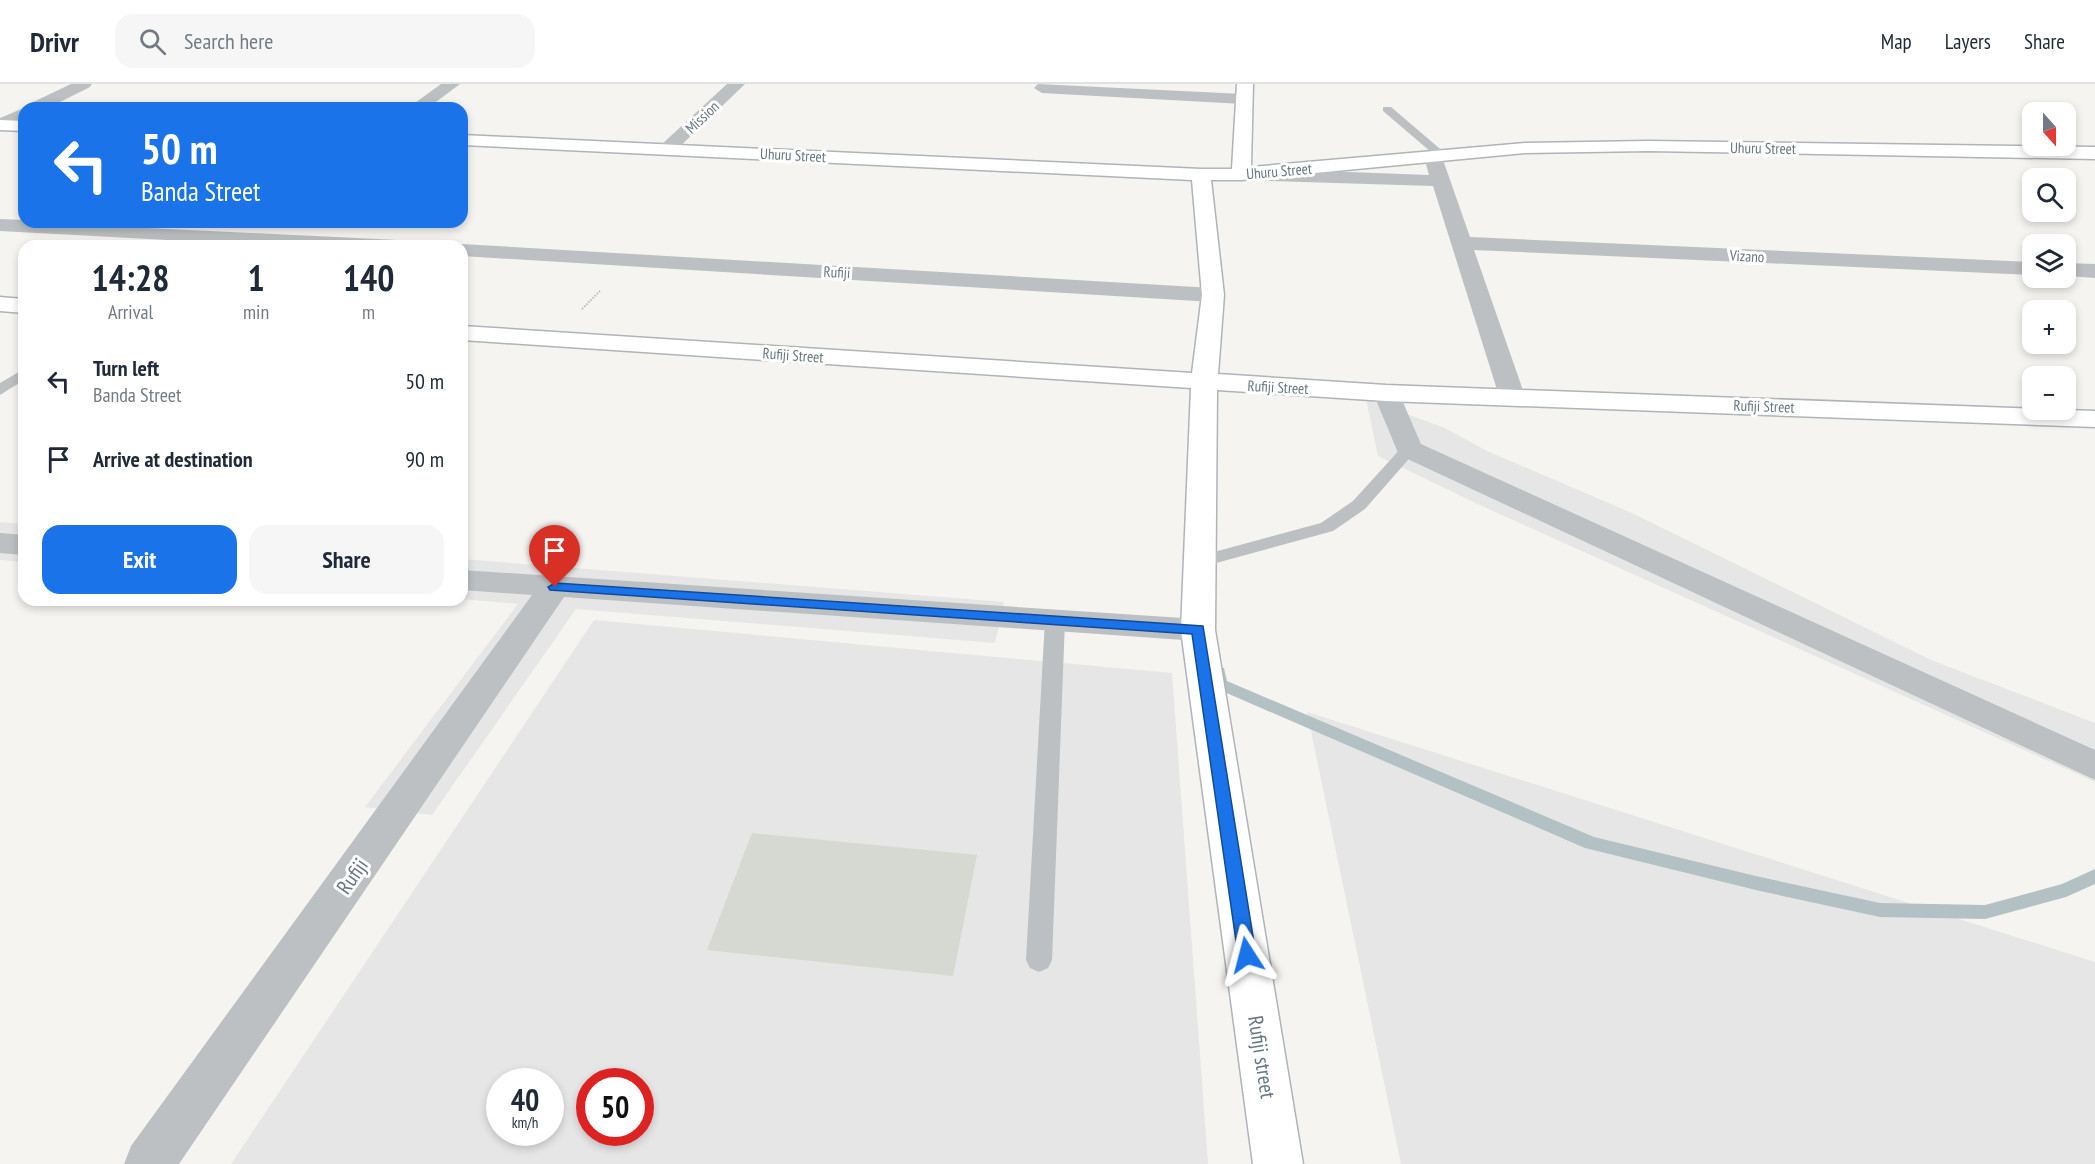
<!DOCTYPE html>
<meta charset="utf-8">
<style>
:root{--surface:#fff;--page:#f6f6f7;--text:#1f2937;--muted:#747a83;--line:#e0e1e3;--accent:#1a73e8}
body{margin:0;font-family:"PT Sans Narrow",sans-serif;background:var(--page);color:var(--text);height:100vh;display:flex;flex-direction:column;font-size:22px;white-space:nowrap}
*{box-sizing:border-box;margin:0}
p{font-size:20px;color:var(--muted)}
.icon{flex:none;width:33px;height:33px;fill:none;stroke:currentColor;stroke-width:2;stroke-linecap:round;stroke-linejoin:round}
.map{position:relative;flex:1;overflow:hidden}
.panel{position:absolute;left:18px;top:156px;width:450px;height:366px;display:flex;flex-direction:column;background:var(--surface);border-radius:18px;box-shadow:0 3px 9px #0003}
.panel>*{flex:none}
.top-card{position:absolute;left:18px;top:18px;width:450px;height:126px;border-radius:18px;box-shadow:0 3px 9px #0003;background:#1a73e8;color:#fff;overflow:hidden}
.needle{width:39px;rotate:159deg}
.buttons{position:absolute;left:2022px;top:18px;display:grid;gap:12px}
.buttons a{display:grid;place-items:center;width:54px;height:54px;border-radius:12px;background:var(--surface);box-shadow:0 3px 9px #0003;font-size:30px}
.speed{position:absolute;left:486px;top:984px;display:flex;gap:12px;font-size:30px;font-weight:700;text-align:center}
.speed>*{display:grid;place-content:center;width:78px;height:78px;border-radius:50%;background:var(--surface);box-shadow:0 3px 9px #0003;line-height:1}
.speed small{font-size:15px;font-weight:400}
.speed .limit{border:9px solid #d22;background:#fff;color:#111}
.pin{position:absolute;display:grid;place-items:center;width:51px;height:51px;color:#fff;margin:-62px -26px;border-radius:50% 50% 50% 0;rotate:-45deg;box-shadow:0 0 6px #0007}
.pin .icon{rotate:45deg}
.me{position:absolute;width:66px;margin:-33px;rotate:351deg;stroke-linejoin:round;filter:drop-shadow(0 0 4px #0008)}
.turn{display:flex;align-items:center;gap:21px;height:126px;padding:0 24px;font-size:27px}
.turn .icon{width:78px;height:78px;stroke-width:2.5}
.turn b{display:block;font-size:42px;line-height:51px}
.eta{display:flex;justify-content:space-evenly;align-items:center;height:102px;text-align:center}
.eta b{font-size:36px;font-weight:700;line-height:42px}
.cta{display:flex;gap:12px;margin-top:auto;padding:12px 24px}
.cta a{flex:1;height:69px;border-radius:18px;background:var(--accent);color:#fff;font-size:24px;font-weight:700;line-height:69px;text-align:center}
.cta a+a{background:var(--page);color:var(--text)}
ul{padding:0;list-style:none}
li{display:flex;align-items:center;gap:18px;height:78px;padding:0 24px}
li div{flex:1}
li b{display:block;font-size:22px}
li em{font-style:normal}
header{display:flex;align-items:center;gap:36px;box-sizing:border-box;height:84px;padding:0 30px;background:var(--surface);border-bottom:2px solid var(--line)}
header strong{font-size:28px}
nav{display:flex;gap:33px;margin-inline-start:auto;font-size:21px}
.search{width:420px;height:54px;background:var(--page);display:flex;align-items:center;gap:15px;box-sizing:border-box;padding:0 21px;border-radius:18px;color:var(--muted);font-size:22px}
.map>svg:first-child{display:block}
.built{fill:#e5e6e5;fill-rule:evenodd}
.green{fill:#d5d9d1}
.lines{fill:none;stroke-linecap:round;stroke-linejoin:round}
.stream{fill:#b4c1c4;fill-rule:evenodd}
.secondary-casing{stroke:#aeb4b8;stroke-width:3}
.path{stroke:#b6b9bb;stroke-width:2;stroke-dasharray:1.5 1.5;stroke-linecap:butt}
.lane{fill:#bcc0c3;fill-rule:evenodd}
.street{fill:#bcc0c3;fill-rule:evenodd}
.secondary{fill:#fff;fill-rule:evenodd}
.route{fill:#1a73e8;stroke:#114b97;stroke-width:1.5}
.labels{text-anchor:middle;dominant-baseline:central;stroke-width:6;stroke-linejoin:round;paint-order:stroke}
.far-street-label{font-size:15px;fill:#667780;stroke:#fff}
.near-street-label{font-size:21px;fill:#667780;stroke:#fff}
</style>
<header>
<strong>Drivr</strong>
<div class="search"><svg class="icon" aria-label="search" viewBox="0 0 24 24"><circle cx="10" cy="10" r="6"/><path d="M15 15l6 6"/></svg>Search here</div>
<nav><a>Map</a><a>Layers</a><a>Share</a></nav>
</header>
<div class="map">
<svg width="2095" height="1080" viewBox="0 0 2095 1080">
<rect width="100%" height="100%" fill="#f5f4f1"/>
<g class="built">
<polygon points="1366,315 1445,344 1487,367 1632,429 1931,576 2095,639 2095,698 1482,422 1378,372"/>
<polygon points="0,438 24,440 24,478 0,476"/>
<polygon points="462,475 1004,518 995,559 576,525 432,731 365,723 518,520 462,515"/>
<path d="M594,536L1172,589L1208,1080H231ZM500,998H550V1048H500ZM590,998H640V1048H590Z"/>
<polygon points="1307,628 2095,878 2095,1080 1401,1080"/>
</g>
<polygon class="green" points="752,749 977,771 953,892 707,866"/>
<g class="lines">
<polygon class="stream" points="1219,583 1224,584 1227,597 1594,753 1760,793 1880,819 1985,821 2062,800 2095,785 2095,800 2066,813 1985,835 1880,833 1760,807 1585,764 1215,604 1212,588 1214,584"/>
<defs>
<g id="secondary">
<polygon points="1237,0 1253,0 1251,83 1525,59 1648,57 2095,63 2095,75 1648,67 1525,69 1241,96 1211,96 1224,211 1218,290 1386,301 2095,327 2095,343 1386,317 1217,306 1215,546 1303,1080 1253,1080 1181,546 1191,304 462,256 462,242 1192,289 1202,211 1192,96 462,61 462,51 1201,85 1232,85"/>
<polygon points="0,36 24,37 24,47 0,46"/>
<polygon points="0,213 24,215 24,229 0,227"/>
</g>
</defs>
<use href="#secondary" class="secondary-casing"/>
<polyline class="path" points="582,225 600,207"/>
<g class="lane">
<polygon points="1383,23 1391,23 1446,70 1446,74 1438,74 1383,27"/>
<polygon points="24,285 24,296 0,311 0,299"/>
<polygon points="1409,360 1415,362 1417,365 1415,368 1365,425 1333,447 1198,484 1192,482 1189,478 1192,474 1321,439 1353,417 1403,362"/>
<polygon points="1055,529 1062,531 1065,536 1052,876 1048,884 1039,888 1030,884 1026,876 1045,536 1048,531"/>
</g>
<g class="street">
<polygon points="71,0 92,0 90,3 48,24 26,24 29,20"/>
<polygon points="441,0 460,0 428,24 408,24"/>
<polygon points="727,0 745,0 673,69 661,69 658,65 661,61"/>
<polygon points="1038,0 1243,10 1251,15 1243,20 1042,9 1034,4"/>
<polygon points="24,24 24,36 0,46 0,34"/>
<polygon points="1433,67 1440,69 1442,73 1470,153 2032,178 2032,191 1474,166 1525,312 1521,318 1512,320 1503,318 1499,312 1433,102 1241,96 1234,94 1231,90 1234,86 1241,84 1429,91 1424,73 1426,69"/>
<polygon points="0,135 24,136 24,138 397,156 405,157 408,162 277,162 0,147"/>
<polygon points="462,160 1213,204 1221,206 1224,211 1221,216 1213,218 462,172 462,162 454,162"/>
<polygon points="2066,179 2095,180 2095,194 2066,192"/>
<polygon points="1386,301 1395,304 1399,309 1421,360 2095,666 2095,696 1399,371 1373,309 1377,304"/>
<polygon points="0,449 24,451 24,471 0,469"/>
<polygon points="462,486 1198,535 1210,538 1215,546 1210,554 1198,557 564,513 179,1080 124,1080 131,1062 532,511 462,506"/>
</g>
<use href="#secondary" class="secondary"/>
</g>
<polygon class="route" points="555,499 1203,542 1256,871 1253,877 1247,879 1241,877 1238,871 1192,550 550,506 548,503"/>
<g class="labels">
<g class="far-street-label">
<text transform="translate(702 33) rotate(-43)">Mission</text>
<text transform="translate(1763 64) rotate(1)">Uhuru Street</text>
<text transform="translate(793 71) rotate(3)">Uhuru Street</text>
<text transform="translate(1279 87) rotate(-5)">Uhuru Street</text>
<text transform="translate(1747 172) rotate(3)">Vizano</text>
<text transform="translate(837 188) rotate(3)">Rufiji</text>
<text transform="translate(793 271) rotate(4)">Rufiji Street</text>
<text transform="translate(1278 303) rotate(3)">Rufiji Street</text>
<text transform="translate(1764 322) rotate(2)">Rufiji Street</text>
</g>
<g class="near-street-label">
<text transform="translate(352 792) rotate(-55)">Rufiji</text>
<text transform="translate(1262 973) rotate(81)">Rufiji street</text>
</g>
</g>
</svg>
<div class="buttons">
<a><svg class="needle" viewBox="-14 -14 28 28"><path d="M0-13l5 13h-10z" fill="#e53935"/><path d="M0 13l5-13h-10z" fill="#747a83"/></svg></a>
<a><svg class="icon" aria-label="search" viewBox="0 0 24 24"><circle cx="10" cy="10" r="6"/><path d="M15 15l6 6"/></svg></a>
<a><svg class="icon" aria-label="layers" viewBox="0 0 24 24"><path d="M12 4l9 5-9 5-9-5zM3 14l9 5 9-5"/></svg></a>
<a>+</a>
<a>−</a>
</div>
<div class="speed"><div>40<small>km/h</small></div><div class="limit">50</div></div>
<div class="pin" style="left:555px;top:503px;background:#d93025"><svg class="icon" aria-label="arrive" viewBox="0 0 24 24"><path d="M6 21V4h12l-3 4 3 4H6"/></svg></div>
<svg class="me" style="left:1247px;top:871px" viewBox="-20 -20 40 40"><path d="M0-17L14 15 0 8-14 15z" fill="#1a73e8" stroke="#fff" stroke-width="4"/></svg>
<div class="top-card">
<div class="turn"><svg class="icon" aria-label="left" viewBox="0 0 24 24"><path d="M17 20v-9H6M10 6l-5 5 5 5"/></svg><div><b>50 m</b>Banda Street</div></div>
</div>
<section class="panel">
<div class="eta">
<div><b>14:28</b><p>Arrival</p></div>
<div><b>1</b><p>min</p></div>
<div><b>140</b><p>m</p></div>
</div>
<ul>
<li><svg class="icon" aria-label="left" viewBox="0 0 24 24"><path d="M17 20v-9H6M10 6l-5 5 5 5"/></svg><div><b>Turn left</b><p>Banda Street</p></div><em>50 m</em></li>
<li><svg class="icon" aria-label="arrive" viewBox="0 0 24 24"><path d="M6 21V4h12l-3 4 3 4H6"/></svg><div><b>Arrive at destination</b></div><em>90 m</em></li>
</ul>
<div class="cta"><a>Exit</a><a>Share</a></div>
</section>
</div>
